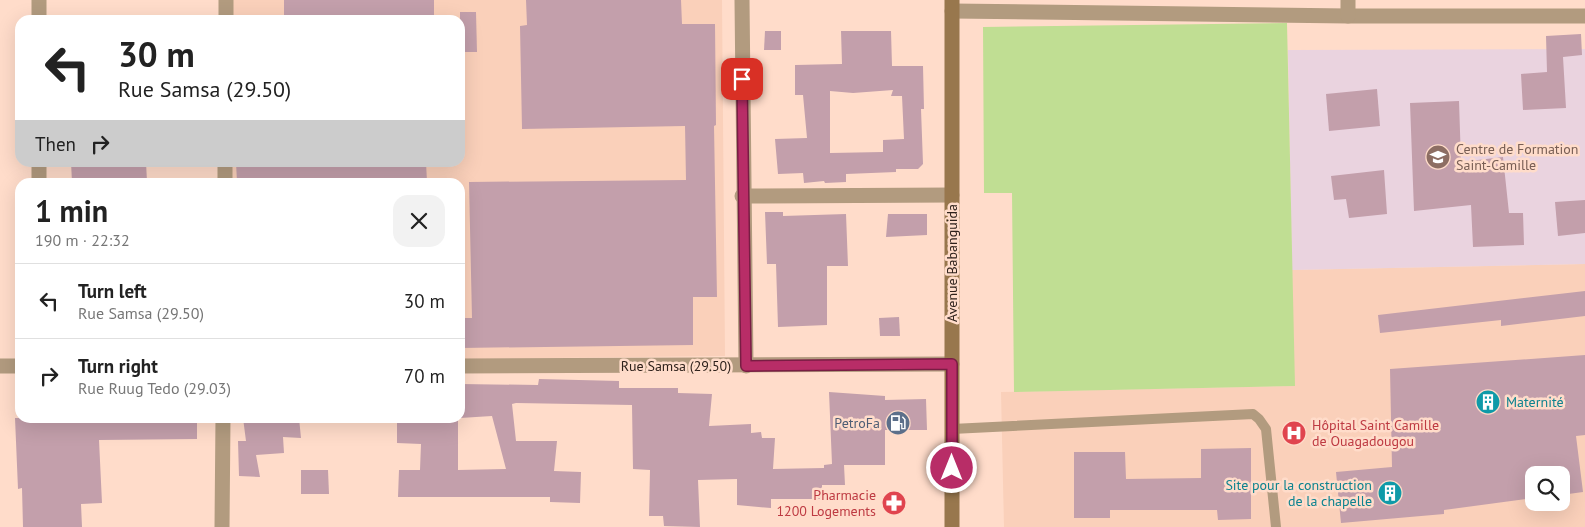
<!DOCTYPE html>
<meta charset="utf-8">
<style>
:root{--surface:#fff;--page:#f2f2f2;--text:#222;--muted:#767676;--line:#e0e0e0}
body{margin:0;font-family:"PT Sans",sans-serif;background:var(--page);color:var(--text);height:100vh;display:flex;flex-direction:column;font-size:19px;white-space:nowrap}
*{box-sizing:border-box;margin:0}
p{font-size:16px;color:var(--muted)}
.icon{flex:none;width:28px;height:28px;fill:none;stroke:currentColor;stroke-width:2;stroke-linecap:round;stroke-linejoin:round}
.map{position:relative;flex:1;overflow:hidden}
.side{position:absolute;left:15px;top:178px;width:450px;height:245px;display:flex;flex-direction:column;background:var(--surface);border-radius:15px;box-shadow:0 5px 20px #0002}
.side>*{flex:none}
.guide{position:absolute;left:15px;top:15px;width:450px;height:152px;border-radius:15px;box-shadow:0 5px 20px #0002;background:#fff;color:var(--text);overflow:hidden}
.tools{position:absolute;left:1525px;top:466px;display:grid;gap:10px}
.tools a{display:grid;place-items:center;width:45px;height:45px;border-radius:10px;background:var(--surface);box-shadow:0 5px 20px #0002;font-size:25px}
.pin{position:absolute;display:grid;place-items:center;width:42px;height:42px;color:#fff;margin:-21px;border-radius:10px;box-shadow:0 2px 8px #0006}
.me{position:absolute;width:55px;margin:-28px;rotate:0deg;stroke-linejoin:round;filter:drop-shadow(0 0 4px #0008)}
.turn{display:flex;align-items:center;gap:18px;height:105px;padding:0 20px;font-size:22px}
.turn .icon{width:65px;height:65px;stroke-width:2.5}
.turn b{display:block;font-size:35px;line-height:42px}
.then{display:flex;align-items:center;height:48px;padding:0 20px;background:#0003;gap:10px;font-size:19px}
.round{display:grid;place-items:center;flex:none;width:52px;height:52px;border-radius:15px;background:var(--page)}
.headline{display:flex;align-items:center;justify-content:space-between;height:85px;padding:0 20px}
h1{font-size:30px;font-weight:700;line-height:38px}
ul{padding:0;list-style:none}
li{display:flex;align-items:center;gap:15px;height:75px;padding:0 20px;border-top:1px solid var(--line)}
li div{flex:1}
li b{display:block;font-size:19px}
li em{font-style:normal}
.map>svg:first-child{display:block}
.built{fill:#fad0ba;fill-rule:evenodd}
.education{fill:#ead3df}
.green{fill:#c0de93}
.building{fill:#c39fab;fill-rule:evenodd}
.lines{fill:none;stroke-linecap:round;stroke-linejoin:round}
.lane{stroke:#b29b7f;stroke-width:10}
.street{stroke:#b29b7f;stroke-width:15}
.secondary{stroke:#98774d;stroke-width:15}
.route-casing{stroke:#781d43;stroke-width:12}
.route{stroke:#b82d67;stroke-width:9}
.labels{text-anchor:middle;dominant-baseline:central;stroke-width:5;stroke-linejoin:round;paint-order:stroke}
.education-label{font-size:14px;fill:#785e54;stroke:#ffdcca;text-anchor:start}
.street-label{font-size:14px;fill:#2e211b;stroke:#ffdcca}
.culture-label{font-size:14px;fill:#0d838f;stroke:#ffdcca;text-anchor:start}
.service-label{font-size:14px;fill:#4e5e75;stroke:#ffdcca;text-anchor:end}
.health-label{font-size:14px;fill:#be3a42;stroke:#ffdcca;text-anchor:start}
</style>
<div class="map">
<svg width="1585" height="527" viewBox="0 0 1585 527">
<rect width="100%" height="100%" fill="#ffdcca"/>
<g class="built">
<polygon points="223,0 722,0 725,356 460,359 460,182 225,182 225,163 460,162 460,20 223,20"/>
<path d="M1585,264V527H1004L1001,392L1294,386L1292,270ZM1534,475H1561V502H1534Z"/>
</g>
<polygon class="education" points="1585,49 1585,264 1292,270 1288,50"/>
<polygon class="green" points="1287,23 1295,386 1014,392 1012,193 984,193 983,27"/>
<g class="building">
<rect x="284" y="0" width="150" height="20"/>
<polygon points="526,0 681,0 682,24 715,24 716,125 714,126 717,297 693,297 693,345 460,348 460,318 472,318 469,182 686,180 685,126 522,129 520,26 527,25"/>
<polygon points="460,12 476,12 477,52 460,52"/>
<polygon points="765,31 781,31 781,50 764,50"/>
<path d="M841,31H891L892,66H923L924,109H921L923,164L918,169H896V172L846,174V182L825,183L824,181L804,183L803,173L778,174L775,139L807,138L803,95H795V65L842,64ZM893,90L891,96H902L904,139L883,140V152L830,153V91L853,93Z"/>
<polygon points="1581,34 1582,55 1563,57 1566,108 1523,110 1521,74 1547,72 1546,36"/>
<polygon points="1377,89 1380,126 1329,131 1326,94"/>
<polygon points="1459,101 1461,162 1503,157 1509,213 1523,213 1524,245 1473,247 1471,205 1414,211 1410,103"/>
<polygon points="71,162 146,162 147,182 72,182"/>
<polygon points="236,162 426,162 427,182 237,182"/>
<polygon points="1384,170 1387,214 1349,218 1346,199 1334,200 1331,176"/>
<polygon points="1585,200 1585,233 1558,236 1555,202"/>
<polygon points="765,212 783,212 783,216 846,214 848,266 827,266 827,325 778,327 776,264 767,264"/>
<polygon points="888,214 927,214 927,235 886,237"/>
<polygon points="1585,291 1585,316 1501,326 1501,320 1380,333 1378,315"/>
<polygon points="899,317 900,336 880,336 879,318"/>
<polygon points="1585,355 1585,435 1576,436 1583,492 1561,495 1561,475 1534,475 1534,498 1444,510 1444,514 1341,523 1336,472 1392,467 1390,369"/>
<polygon points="539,379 619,381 619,388 678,388 678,393 712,394 709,426 751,424 751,433 761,432 762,438 775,438 773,469 824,468 824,465 832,464 829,392 885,396 885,400 926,399 927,430 885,430 885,465 844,465 845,485 822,485 822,499 771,499 771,508 737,505 737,479 698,480 700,527 664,526 663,516 649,516 650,470 633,469 632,405 516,403 512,404 516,441 557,441 554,471 581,472 580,503 550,502 550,497 398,497 399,470 420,470 421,444 397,443 397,418 458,418 458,470 506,469 492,416 460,418 460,384 538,385"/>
<polygon points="15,418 197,418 197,439 99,440 102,503 81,504 82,527 23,527 22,488 18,489"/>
<polygon points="243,418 299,418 301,438 283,437 284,453 256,455 260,477 239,476 238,441 246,441"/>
<polygon points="1251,448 1251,519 1218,520 1217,510 1110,510 1110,518 1074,518 1074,452 1125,452 1126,479 1201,478 1201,449"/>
<polygon points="301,470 328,470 329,494 301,494"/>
</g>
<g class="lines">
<polyline class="lane" points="952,429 1253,414 1259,419 1266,429 1276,527"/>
<g class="street">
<polyline points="39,0 39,20"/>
<polyline points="742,0 746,366"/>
<polyline points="952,11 1348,16 1585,16"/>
<polyline points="1348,16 1348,0"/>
<polyline points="226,20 226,0"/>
<polyline points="39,162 39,182"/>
<polyline points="225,182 225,162"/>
<polyline points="742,196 952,195"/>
<polyline points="0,366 20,366"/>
<polyline points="460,366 952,364"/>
<polyline points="222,527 223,418"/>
</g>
<polyline class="secondary" points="952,0 952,527"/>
</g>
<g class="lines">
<defs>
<polyline id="route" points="742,79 746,366 952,364 952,468"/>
</defs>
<use href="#route" class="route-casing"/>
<use href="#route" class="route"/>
</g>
<defs>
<symbol id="school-disc" viewBox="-11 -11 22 22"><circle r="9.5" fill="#8d6e63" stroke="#ffdcca"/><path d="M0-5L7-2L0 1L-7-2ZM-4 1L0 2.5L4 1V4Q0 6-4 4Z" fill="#fff"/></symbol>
<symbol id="building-disc" viewBox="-11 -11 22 22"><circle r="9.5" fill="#0f9aa8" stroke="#ffdcca"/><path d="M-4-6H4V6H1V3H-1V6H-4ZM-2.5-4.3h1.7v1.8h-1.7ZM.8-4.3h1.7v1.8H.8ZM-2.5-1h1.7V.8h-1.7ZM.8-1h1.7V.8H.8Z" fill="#fff"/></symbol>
<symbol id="fuel-disc" viewBox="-11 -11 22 22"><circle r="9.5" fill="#5c6f8a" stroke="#ffdcca"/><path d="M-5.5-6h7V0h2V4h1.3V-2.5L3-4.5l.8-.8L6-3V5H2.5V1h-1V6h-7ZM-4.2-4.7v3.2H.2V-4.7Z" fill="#fff"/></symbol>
<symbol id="hospital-disc" viewBox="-11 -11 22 22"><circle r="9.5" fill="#e0444e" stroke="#ffdcca"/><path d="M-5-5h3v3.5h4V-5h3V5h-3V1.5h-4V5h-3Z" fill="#fff"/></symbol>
<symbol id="pharmacy-disc" viewBox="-11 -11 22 22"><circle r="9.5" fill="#e0444e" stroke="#ffdcca"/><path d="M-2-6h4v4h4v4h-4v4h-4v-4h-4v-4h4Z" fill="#fff"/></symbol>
</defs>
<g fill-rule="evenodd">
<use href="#school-disc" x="1424" y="143" width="28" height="28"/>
<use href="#building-disc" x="1474" y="388" width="28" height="28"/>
<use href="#fuel-disc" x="884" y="409" width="28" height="28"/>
<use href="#hospital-disc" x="1280" y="419" width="28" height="28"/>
<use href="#building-disc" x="1376" y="479" width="28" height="28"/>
<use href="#pharmacy-disc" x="880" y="489" width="28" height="28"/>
</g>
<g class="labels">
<g class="education-label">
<text x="1456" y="149">Centre de Formation<tspan x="1456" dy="16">Saint-Camille</tspan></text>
</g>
<g class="street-label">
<text transform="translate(952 263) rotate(-90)">Avenue Babanguida</text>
<text x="676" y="366">Rue Samsa (29.50)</text>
</g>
<g class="culture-label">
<text x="1506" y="402">Maternité</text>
<text x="1372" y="485" text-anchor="end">Site pour la construction<tspan x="1372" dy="16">de la chapelle</tspan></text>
</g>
<g class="service-label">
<text x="880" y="423">PetroFa</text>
</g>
<g class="health-label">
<text x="1312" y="425">Hôpital Saint Camille<tspan x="1312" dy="16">de Ouagadougou</tspan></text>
<text x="876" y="495" text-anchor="end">Pharmacie<tspan x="876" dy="16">1200 Logements</tspan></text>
</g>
</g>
</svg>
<div class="tools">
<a><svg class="icon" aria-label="search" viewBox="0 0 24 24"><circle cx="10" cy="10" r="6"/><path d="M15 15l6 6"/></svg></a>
</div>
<div class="pin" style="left:742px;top:79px;background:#d93025"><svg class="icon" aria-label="arrive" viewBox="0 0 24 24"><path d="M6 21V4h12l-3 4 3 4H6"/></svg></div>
<svg class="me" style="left:952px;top:468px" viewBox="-20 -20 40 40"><circle r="17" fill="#b82d67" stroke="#fff" stroke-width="3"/><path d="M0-11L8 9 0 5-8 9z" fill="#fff"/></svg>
<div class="guide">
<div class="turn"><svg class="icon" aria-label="left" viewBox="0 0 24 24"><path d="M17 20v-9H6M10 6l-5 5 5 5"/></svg><div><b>30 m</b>Rue Samsa (29.50)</div></div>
<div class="then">Then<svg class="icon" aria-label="right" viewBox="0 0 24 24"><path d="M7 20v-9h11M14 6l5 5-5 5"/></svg></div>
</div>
<section class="side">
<div class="headline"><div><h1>1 min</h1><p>190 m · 22:32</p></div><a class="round"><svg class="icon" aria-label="close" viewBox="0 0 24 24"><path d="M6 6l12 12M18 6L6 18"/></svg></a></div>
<ul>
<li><svg class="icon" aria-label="left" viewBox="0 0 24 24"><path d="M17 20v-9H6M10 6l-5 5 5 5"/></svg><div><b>Turn left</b><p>Rue Samsa (29.50)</p></div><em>30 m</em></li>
<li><svg class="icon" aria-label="right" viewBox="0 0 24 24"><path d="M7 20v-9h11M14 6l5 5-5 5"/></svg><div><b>Turn right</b><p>Rue Ruug Tedo (29.03)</p></div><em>70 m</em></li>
</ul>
</section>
</div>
